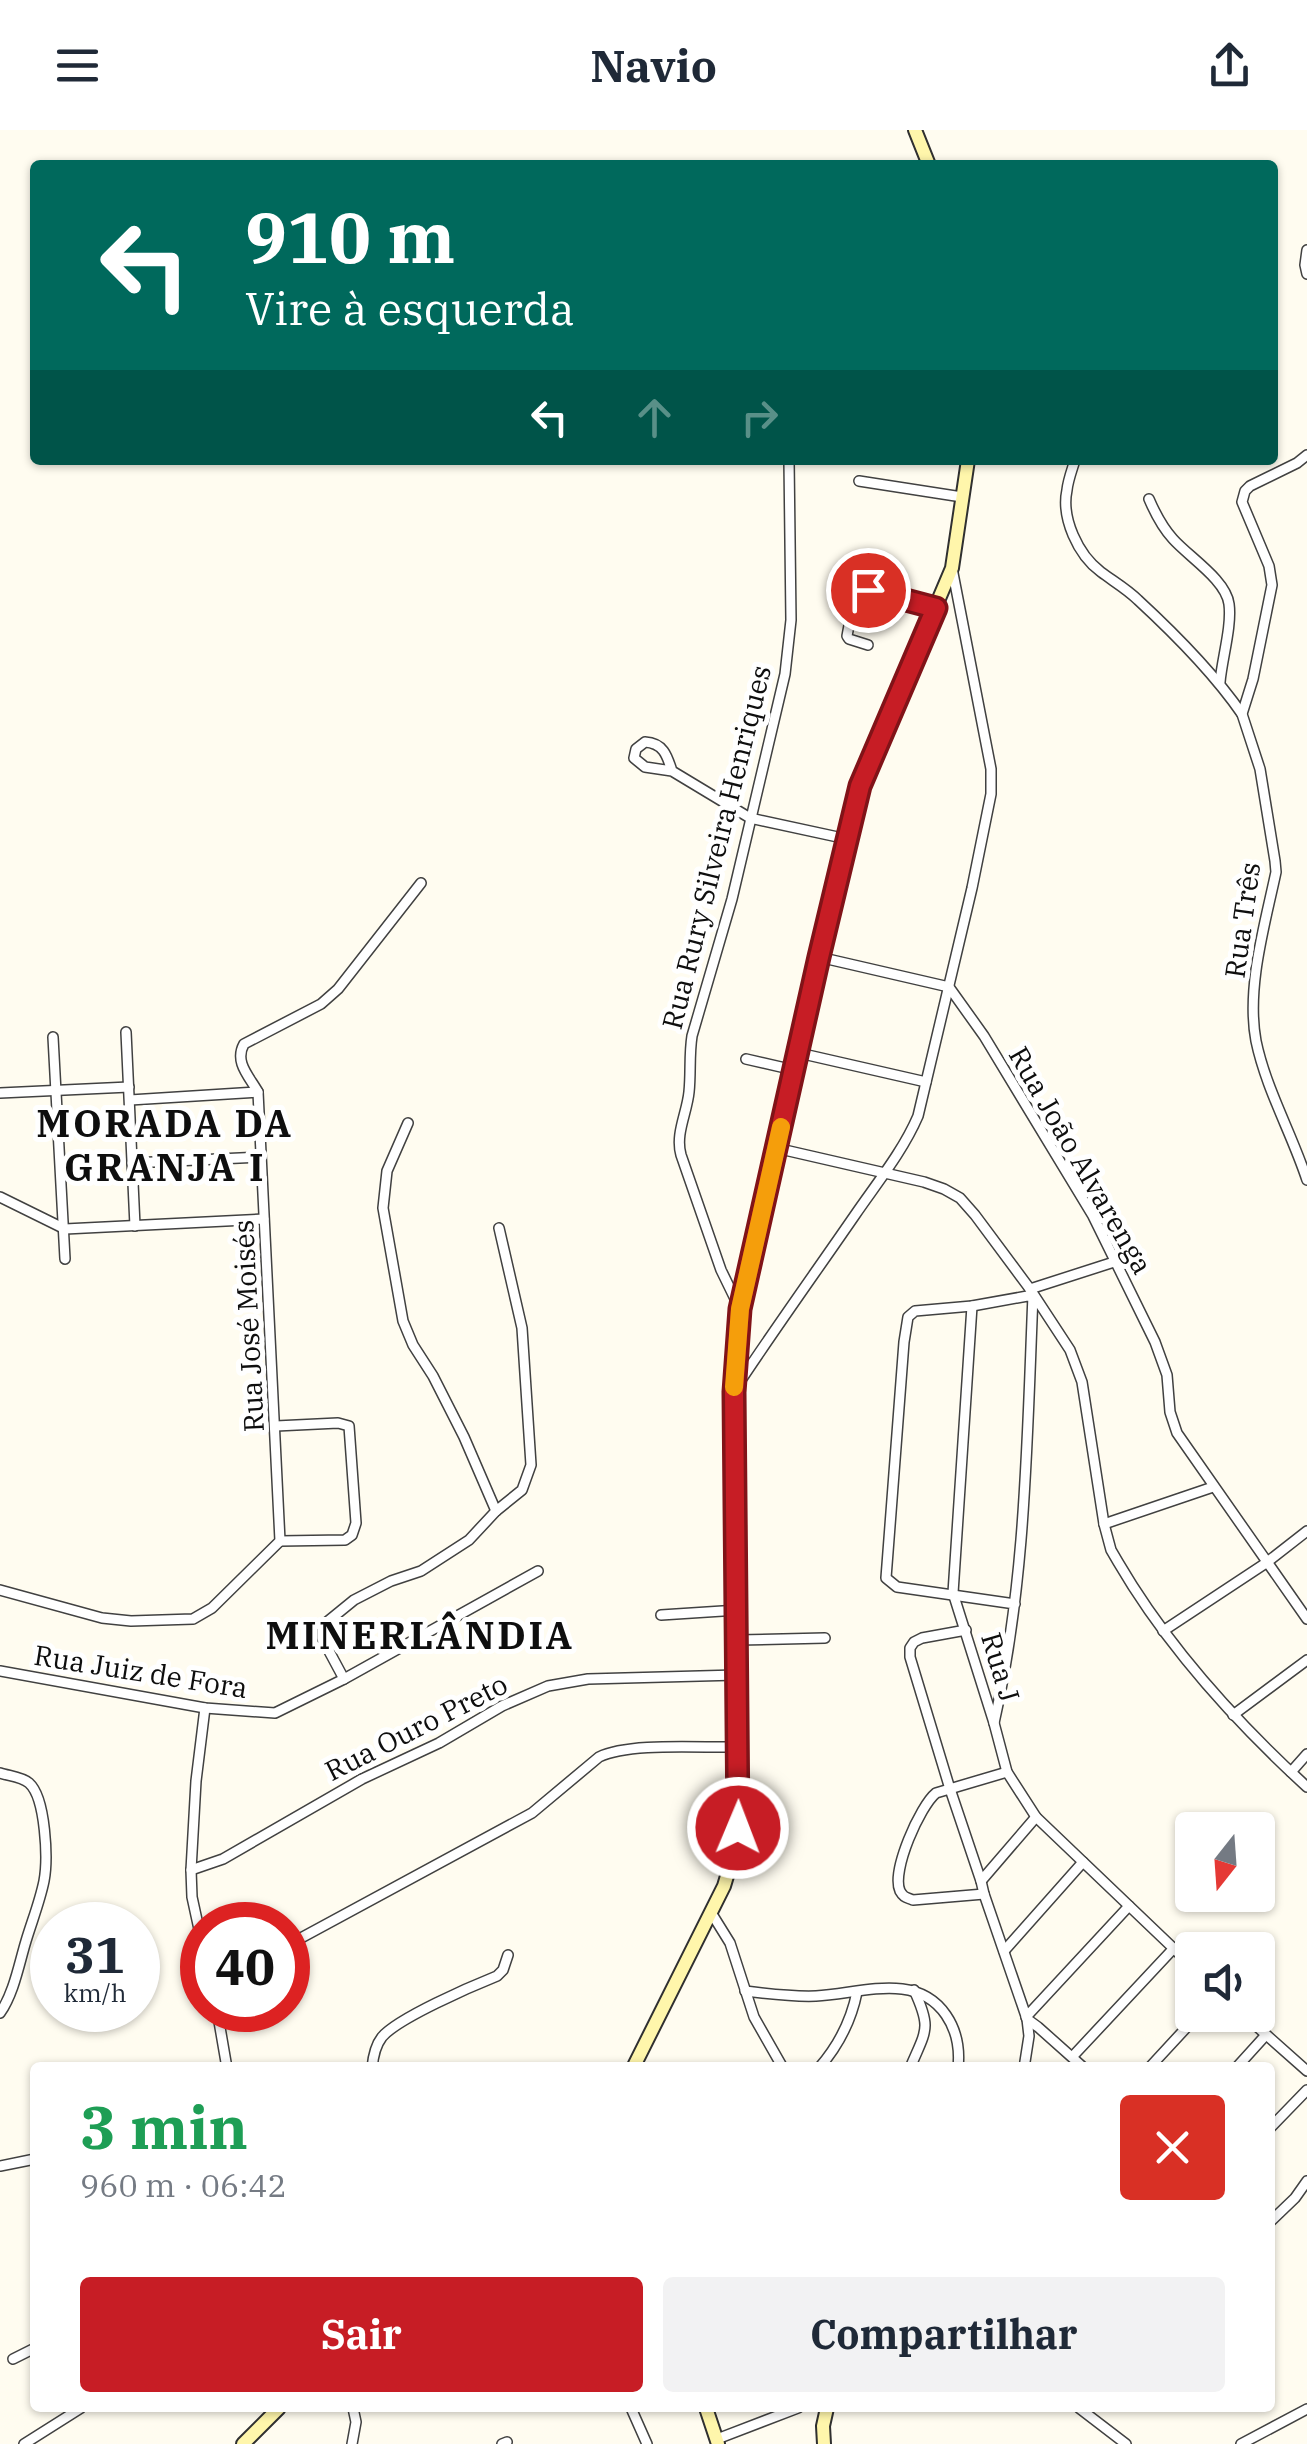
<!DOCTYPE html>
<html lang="pt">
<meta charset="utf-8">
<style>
:root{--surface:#fff;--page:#f2f2f3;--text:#1f2937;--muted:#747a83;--accent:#c71d25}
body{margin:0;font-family:"IBM Plex Serif",serif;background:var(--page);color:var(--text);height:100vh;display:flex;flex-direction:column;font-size:38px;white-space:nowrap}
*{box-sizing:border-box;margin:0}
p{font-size:32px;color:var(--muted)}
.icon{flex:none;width:55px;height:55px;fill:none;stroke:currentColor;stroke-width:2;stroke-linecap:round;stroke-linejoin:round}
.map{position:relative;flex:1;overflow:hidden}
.drawer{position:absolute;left:30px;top:1932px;width:1245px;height:350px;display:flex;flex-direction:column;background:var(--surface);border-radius:10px;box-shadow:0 2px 8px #0004}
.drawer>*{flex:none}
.banner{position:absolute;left:30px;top:30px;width:1248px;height:305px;border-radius:10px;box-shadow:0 2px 8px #0004;background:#00695c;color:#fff;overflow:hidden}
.needle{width:65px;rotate:197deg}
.tools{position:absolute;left:1175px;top:1682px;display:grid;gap:20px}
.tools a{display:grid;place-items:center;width:100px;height:100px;border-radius:10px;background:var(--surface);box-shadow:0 2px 8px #0004;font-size:50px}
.speed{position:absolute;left:30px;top:1772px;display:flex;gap:20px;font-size:50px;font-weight:700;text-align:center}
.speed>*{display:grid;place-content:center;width:130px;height:130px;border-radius:50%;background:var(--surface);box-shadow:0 2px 8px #0004;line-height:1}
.speed small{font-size:25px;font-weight:400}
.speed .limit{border:15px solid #d22;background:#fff;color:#111}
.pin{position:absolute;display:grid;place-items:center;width:85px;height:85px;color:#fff;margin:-42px;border:5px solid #fff;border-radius:50%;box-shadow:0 2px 10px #0007}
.me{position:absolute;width:110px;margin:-55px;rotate:1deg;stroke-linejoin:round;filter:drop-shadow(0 0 8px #0008)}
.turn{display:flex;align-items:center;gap:35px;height:210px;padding:0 50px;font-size:45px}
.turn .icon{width:130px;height:130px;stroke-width:2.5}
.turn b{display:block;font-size:70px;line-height:85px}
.lanes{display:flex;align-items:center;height:95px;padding:0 50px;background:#0003;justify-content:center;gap:50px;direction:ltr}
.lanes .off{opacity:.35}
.round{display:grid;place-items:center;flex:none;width:105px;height:105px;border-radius:10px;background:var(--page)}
.head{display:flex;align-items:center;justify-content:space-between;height:170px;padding:0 50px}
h1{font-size:60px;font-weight:700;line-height:75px;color:#1e9e55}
.button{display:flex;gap:20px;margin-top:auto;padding:20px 50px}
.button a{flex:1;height:115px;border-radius:10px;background:var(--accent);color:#fff;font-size:40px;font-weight:700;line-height:115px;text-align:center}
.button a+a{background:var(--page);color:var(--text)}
header{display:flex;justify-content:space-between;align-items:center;height:130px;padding:0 50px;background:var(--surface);font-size:45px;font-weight:700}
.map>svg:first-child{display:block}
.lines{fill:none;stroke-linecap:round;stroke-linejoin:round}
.street-casing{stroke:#414141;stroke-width:12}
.secondary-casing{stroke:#303030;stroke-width:16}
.street{stroke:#fff;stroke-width:9}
.secondary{stroke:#fff6ab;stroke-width:12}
.route-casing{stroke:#811318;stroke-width:25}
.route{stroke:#c71d25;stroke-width:18}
.slow{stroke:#f59e0b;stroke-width:18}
.labels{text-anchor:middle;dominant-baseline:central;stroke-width:10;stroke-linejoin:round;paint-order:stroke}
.street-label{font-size:28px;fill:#0e0e0e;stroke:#fff}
.district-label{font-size:38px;font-weight:bold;letter-spacing:2.5px;fill:#0e0e0e;stroke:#fff}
</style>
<header><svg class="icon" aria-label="menu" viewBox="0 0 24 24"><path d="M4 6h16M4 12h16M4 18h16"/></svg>Navio<svg class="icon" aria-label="share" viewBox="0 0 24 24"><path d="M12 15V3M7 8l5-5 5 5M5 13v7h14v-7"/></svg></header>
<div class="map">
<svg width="1307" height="2314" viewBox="0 0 1307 2314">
<rect width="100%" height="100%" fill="#fffcf0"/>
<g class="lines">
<defs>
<g id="street">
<polyline points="1307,120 1305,135 1307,144"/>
<path d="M1307,325L1297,333L1250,356L1245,361L1242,372L1269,436L1272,455L1253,549L1242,584L1260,639L1275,731L1276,742C1265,794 1246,858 1256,911C1266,959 1292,1004 1307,1050"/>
<path d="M1075,330C1072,340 1068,350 1067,360C1061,388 1078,425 1101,442C1113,451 1127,459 1138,470C1176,505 1213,542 1242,584"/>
<polyline points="859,351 962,367"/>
<path d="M1149,369C1155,383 1162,397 1173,409C1189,427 1226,450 1229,474C1232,496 1222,529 1220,552"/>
<path d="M868,515L849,509L847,506L854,469L861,461C885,459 913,471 936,478"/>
<path d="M672,641C667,625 663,613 645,612L636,619L634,628L645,637L672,641L750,688L847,709"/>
<polyline points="819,827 949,857 984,906 1093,1086 1155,1212 1167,1245 1170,1282 1177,1303 1307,1489"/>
<polyline points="126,902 135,1096"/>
<polyline points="53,907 65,1129"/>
<polyline points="799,923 926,952"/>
<polyline points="746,929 794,940"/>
<polyline points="0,963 129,957"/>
<polyline points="130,970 258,962"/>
<polyline points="408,993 387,1041 383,1078 403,1191 413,1215 433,1246 464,1307 496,1381"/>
<path d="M776,1018L924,1052L944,1059L960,1068L975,1085L1030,1159L1070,1220L1082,1252L1104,1394L1111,1420L1118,1432C1167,1516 1235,1591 1307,1657"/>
<polyline points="132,1033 261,1027"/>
<polyline points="0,1067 65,1099 264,1089"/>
<polyline points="1030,1159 1114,1132"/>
<polyline points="972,1176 953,1463 994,1593 1007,1642 1036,1687 1192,1836"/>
<path d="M739,1177L721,1140L681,1025C675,1004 687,983 689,962C691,943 689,925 692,906L732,769L785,544L791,490L789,330"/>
<path d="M735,1259C774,1200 815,1143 855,1085C877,1053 903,1021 918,986L972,758L991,664V639L952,438"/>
<polyline points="276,1296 338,1293 349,1296 356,1393 352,1405 345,1410 280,1411"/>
<polyline points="1104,1394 1213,1357"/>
<path d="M0,1460L102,1488L131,1491L193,1489L212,1478L280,1411L258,962C249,946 234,932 244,914L321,874L338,859L421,753"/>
<polyline points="661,1485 738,1480"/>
<polyline points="966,1500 922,1508 914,1512 910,1518 910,1527 950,1659 981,1751 984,1764 1027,1889 1029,1906 1024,1938"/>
<polyline points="1163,1501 1266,1433 1307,1401"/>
<polyline points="738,1510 825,1508"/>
<polyline points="0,1541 205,1578 275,1583 344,1549 538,1441"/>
<polyline points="344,1549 322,1508 322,1498 327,1492 354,1470 391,1451 421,1441 469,1410 496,1381 522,1360 531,1335 522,1198 499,1098"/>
<polyline points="1233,1585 1307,1530"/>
<path d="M994,1593C1026,1453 1027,1308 1033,1165L972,1176L915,1181L908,1187L904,1212L886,1448L897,1457L1015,1474"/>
<polyline points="1291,1642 1307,1624"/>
<path d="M0,1643C9,1646 22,1647 29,1653C46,1668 48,1730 44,1751C40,1771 32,1791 26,1811C19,1834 14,1863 0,1883"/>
<polyline points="191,1740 223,1729 362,1649 439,1613 502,1576 548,1556 588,1549 737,1545"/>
<polyline points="981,1751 1036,1687"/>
<path d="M984,1764L913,1770C906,1767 904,1768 900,1761C891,1741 920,1676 936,1663L1007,1642"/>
<polyline points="712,1784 730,1813 754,1887 783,1938"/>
<polyline points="202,1813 192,1767 191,1740 196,1651 205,1578"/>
<path d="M288,1815L532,1683L599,1627C629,1612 702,1618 738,1617"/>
<polyline points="1004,1821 1083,1732"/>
<path d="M745,1861C769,1864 792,1867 816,1866C860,1864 916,1841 946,1885C957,1901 960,1919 958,1938"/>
<polyline points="217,1880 227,1938"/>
<polyline points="1244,1885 1307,1941"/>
<polyline points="1026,1887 1129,1776"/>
<polyline points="1027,1889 1038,1897 1084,1938"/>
<polyline points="1073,1926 1174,1818"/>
<path d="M372,1938C373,1927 375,1916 382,1907C398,1888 472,1856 497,1846L503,1840L508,1825"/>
<path d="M819,1938C839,1915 851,1892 857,1862"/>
<path d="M910,1938C926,1900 932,1899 914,1860"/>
<polyline points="1149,1938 1198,1885"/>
<polyline points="1236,1938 1265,1906"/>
<polyline points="1270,1998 1307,1960"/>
<polyline points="0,2036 35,2029"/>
<polyline points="1270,2092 1295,2068 1307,2051"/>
<polyline points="13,2229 35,2218"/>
<polyline points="631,2278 647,2314"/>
<polyline points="1079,2278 1126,2314"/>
<polyline points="717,2309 798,2278"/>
<polyline points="24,2314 81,2278"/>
<polyline points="352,2314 356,2292 353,2278"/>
<polyline points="502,2314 507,2312"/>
<polyline points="1241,2314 1307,2279"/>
</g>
<g id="secondary">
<polyline points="915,0 929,35"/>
<polyline points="633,1938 724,1756 736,1716 739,1682 734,1261 740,1179 860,655 952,438 968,330"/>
<polyline points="706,2278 718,2314"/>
<polyline points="243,2314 279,2278"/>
<polyline points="824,2314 823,2296 827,2278"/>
</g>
</defs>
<use href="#street" class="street-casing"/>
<use href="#secondary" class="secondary-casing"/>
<use href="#street" class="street"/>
<use href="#secondary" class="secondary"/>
</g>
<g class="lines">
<defs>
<polyline id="route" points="738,1698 734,1262 740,1179 819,827 860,656 936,478 868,460"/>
</defs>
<use href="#route" class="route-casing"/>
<use href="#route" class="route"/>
<polyline class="slow" points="734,1257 740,1179 781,997"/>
</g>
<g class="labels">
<g class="street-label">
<text transform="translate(716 717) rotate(-76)">Rua Rury Silveira Henriques</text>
<text transform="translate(1242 790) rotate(-82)">Rua Três</text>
<text transform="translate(1081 1030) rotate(60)">Rua João Alvarenga</text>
<text transform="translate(248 1196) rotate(-93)">Rua José Moisés</text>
<text transform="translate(1001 1537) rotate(73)">Rua J</text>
<text transform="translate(141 1541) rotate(9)">Rua Juiz de Fora</text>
<text transform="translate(416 1597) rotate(-27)">Rua Ouro Preto</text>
</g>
<g class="district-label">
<text x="165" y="992">MORADA DA<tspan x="165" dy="44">GRANJA I</tspan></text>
<text x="420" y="1504">MINERLÂNDIA</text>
</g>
</g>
</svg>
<div class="tools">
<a><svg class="needle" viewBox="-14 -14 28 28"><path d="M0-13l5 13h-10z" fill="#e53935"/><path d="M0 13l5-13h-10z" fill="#747a83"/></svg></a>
<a><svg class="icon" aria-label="sound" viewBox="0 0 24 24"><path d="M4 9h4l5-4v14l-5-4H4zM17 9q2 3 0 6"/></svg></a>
</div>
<div class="speed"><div>31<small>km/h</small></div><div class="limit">40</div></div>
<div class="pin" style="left:868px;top:460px;background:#d93025"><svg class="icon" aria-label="arrive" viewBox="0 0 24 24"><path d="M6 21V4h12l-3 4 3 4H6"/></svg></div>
<svg class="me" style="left:738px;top:1698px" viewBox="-20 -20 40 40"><circle r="17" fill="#c71d25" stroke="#fff" stroke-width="3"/><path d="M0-11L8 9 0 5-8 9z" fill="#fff"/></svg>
<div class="banner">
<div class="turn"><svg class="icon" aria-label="left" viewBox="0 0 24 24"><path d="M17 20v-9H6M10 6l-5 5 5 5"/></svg><div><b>910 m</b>Vire à esquerda</div></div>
<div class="lanes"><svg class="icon" aria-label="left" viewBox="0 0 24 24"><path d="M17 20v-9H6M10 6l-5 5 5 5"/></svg><svg class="icon off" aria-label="ahead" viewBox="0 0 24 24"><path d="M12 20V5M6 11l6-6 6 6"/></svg><svg class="icon off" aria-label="right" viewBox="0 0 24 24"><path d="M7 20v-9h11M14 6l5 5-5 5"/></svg></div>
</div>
<section class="drawer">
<div class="head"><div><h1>3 min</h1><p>960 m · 06:42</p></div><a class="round" style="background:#d93025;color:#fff"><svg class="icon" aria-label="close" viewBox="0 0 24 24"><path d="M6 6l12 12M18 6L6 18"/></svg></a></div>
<div class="button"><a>Sair</a><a>Compartilhar</a></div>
</section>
</div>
